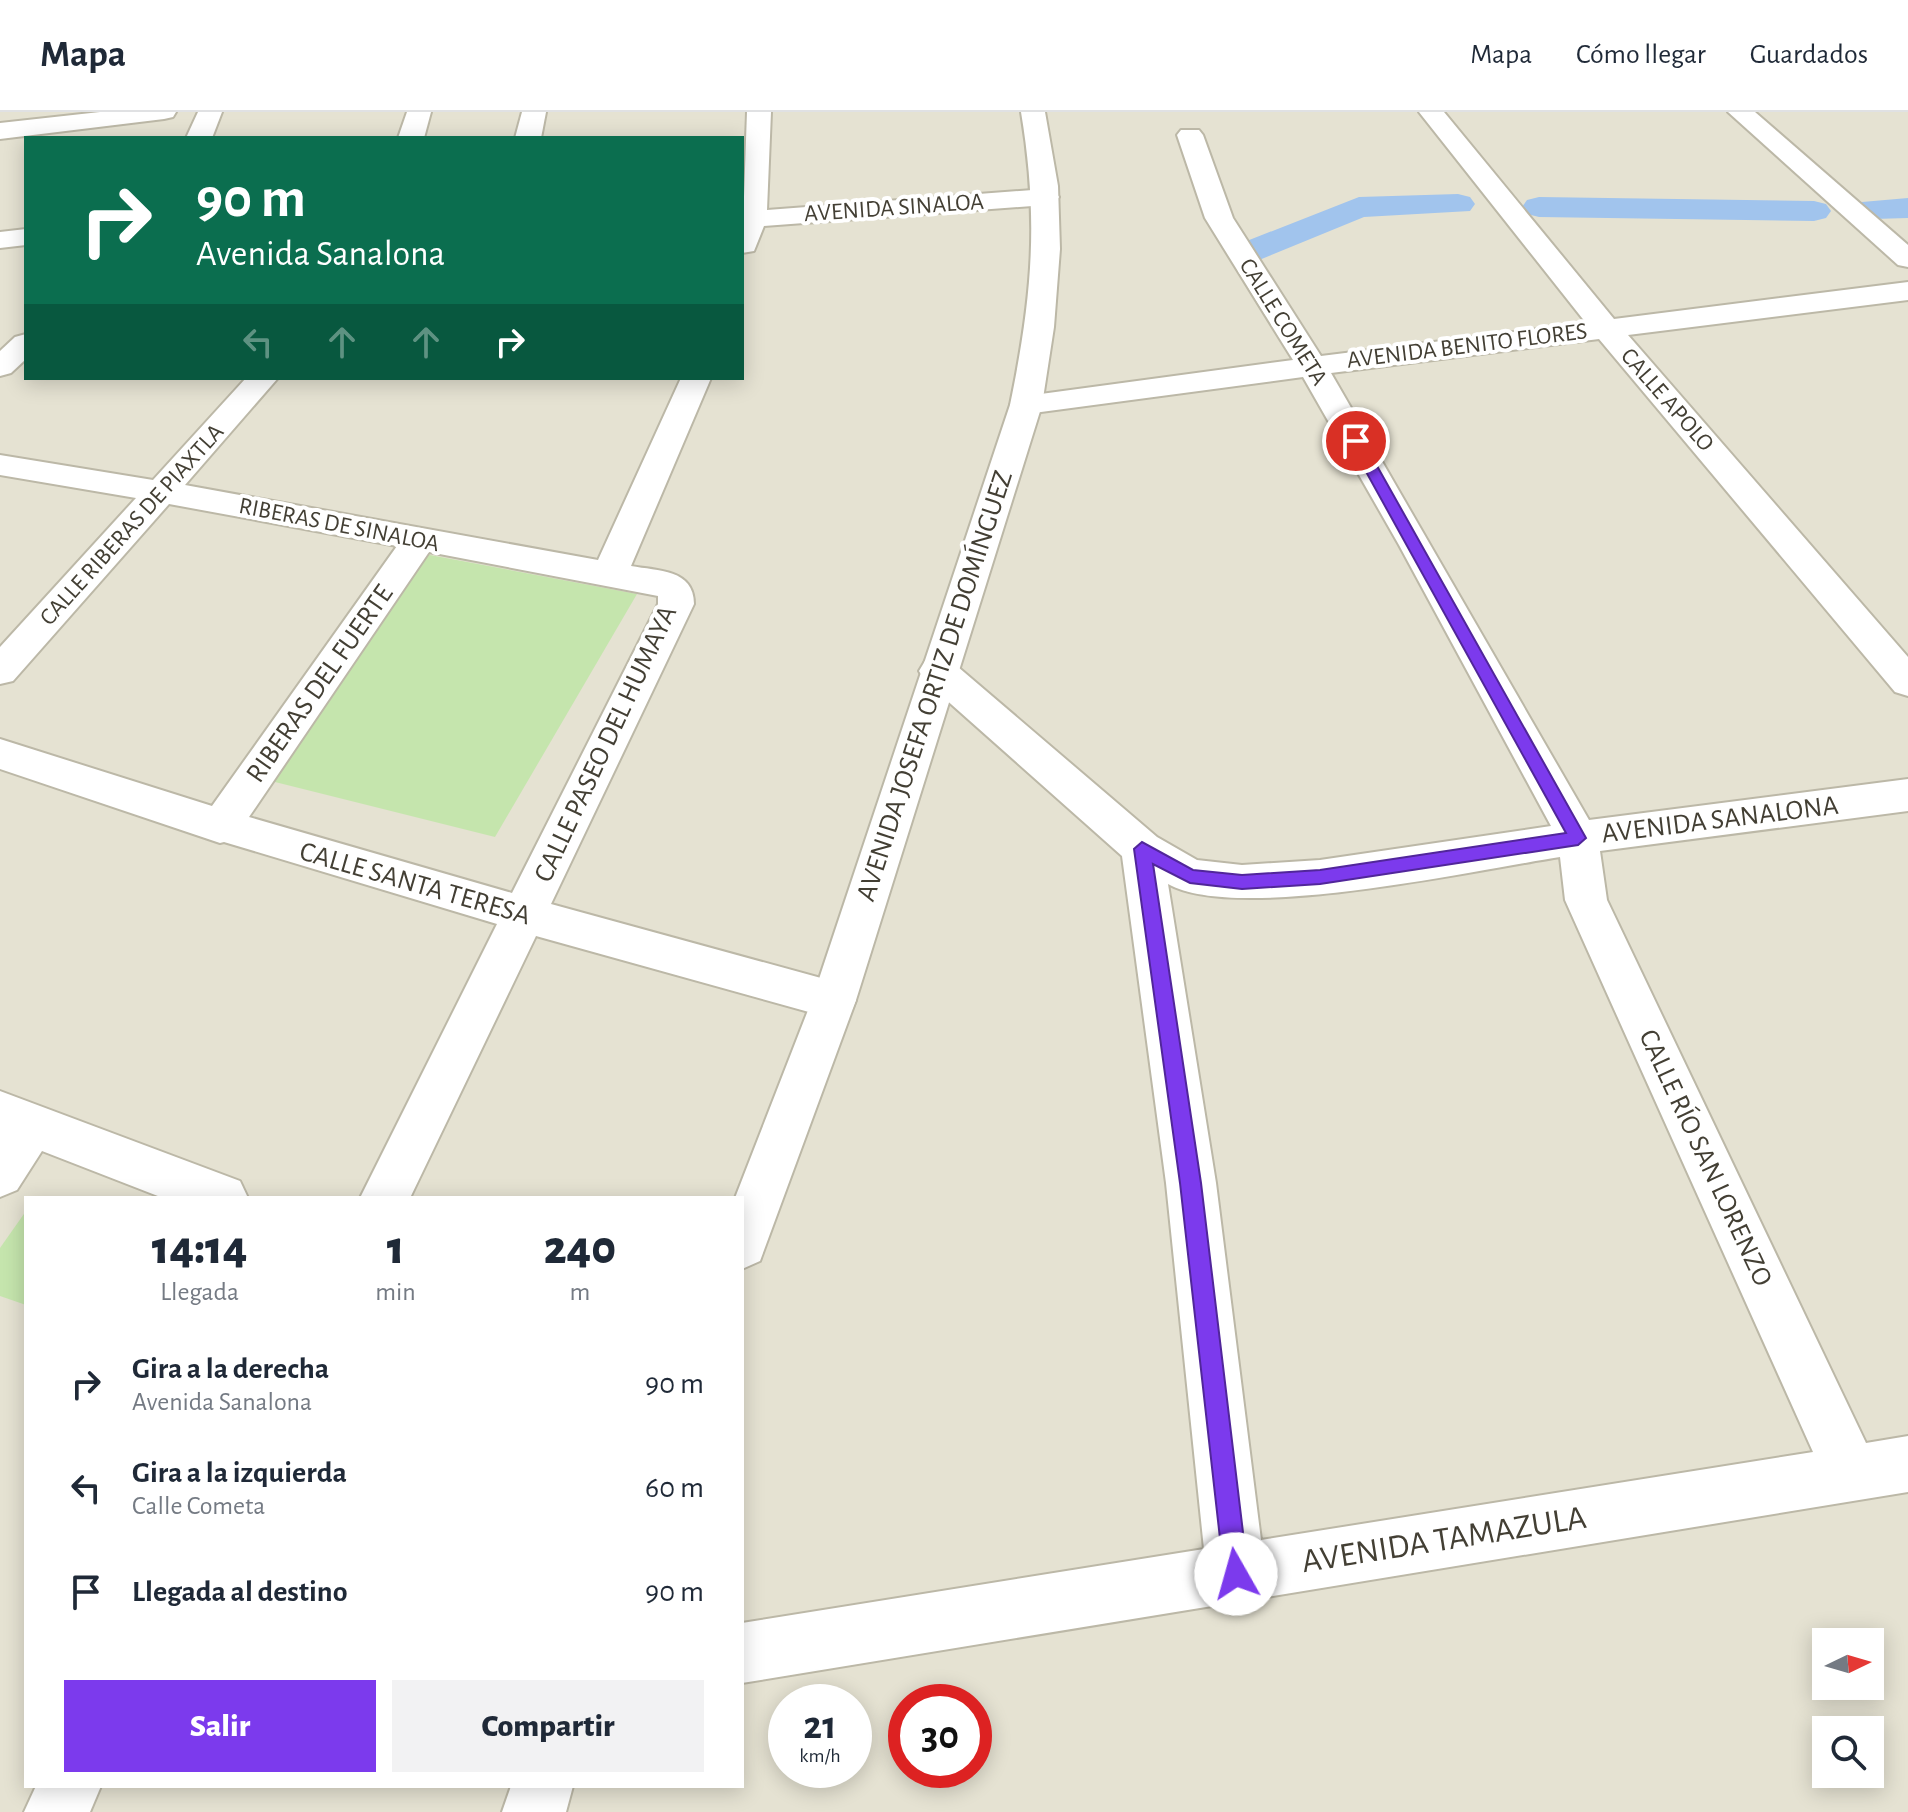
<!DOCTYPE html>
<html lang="es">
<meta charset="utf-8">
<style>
:root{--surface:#fff;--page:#f2f2f3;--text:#1f2937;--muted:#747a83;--line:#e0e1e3;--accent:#7c3aed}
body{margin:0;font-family:"Alegreya Sans",sans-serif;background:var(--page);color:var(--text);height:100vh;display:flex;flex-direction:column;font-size:30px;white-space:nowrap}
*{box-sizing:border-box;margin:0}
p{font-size:26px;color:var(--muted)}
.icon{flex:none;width:44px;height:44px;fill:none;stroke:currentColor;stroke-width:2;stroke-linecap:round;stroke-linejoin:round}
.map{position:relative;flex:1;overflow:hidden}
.details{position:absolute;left:24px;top:1084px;width:720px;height:592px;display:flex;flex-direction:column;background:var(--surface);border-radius:0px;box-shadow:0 4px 20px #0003}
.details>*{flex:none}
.banner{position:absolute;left:24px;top:24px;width:720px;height:244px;border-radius:0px;box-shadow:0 4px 20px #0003;background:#0b6e4f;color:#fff;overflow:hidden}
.needle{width:52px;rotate:85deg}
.buttons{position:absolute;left:1812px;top:1516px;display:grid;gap:16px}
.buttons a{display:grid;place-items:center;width:72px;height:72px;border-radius:0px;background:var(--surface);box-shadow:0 4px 20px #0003;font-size:40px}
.speed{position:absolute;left:768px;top:1572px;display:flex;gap:16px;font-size:40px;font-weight:700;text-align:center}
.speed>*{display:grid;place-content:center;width:104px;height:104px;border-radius:50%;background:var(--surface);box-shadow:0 4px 20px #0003;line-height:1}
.speed small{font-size:20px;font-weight:400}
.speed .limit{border:12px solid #d22;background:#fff;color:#111}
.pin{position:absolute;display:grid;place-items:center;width:68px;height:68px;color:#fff;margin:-34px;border:4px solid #fff;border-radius:50%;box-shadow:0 2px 8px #0007}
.me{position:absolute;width:88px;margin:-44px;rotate:353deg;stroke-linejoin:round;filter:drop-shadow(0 0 6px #0008)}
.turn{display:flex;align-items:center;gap:28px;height:168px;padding:0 40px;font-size:36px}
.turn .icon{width:104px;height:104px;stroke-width:2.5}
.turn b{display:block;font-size:56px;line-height:68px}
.lanes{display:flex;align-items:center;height:76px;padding:0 40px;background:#0003;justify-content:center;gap:40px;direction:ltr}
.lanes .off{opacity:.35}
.eta{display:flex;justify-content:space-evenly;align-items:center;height:136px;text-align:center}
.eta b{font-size:48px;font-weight:800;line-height:56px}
.cta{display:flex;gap:16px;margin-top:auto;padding:16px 40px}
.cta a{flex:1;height:92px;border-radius:0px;background:var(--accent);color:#fff;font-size:32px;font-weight:800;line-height:92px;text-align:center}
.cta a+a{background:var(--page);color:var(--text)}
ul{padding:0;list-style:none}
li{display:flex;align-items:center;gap:24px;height:104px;padding:0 40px}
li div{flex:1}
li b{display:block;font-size:30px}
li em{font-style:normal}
header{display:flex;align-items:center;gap:48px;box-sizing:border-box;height:112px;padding:0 40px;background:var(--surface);border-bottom:2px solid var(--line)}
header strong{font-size:38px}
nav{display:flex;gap:44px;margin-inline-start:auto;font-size:28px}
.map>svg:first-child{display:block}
.residential{fill:#e5e2d2;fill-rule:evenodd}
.green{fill:#c5e5ad}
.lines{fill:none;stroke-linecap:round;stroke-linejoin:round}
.canal{fill:#a1c4ed;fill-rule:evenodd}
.minor-casing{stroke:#bcb8a7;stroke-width:4}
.tertiary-casing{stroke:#bcb8a7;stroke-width:4}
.minor{fill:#fff;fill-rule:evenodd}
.tertiary{fill:#fff;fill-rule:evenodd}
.route{fill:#7c3aed;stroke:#51269a;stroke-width:2}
.labels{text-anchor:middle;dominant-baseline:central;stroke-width:8;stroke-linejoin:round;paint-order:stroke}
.far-street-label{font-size:24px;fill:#433f34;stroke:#fff}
.street-label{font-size:28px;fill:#433f34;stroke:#fff}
.near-street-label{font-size:34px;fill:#433f34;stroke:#fff}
</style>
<header>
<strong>Mapa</strong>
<nav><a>Mapa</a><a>Cómo llegar</a><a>Guardados</a></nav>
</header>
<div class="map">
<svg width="1908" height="1700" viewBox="0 0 1908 1700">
<rect width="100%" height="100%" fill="#f1efe4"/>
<path class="residential" d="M0,0H1908V1700H0ZM26,26H742V266H26ZM26,1086H742V1674H26ZM1826,1530H1870V1574H1826ZM786,1590H854V1658H786ZM906,1590H974V1658H906ZM1826,1618H1870V1662H1826Z"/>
<g class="green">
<polygon points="403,438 637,482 495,725 243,662"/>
<polygon points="26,1099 26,1193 0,1184 0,1136"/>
</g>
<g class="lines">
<g class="canal">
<polygon points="1458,82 1470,85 1475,92 1470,99 1364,105 1247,153 1234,150 1229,142 1234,134 1359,85"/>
<polygon points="1539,85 1814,89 1826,92 1831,99 1826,106 1814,109 1539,105 1527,102 1522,95 1527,88"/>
<polygon points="1908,86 1908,106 1874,107 1862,104 1857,97 1862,90"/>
</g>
<defs>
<g id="minor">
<polygon points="100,0 176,0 173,5 164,7 0,27 0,11"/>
<polygon points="198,0 222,0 212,26 186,26"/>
<polygon points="407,0 431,0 424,26 398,26"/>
<polygon points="522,0 546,0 541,26 515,26"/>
<polygon points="747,0 771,0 767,98 1046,77 1055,79 1059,85 1055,91 1046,93 764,114 754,139 742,141"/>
<path d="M1419,0H1444L1614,207L1908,170V188L1628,223L1908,545V584L1895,580L1599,227L1331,261L1589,708L1908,667V699L1600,739L1607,788L1866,1331L1908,1324V1380L742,1571V1511L1204,1437L1166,1071L1122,744L925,569L919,559L925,549L938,546L951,549L1157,725L1197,748L1242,753L1320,748L1551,714L1399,433L1303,265L1026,302L1015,300L1010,293L1015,286L1026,284L1293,248L1205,106L1177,23L1181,18H1199L1203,23L1233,106L1321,244L1586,211ZM1560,745L1565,788L1813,1340L1261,1428L1216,1071L1168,772C1236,811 1477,758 1560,745Z"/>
<polygon points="1728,0 1755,0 1908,133 1908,155 1898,153"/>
<polygon points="26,117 26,133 0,136 0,120"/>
<polygon points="26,222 26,247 11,261 0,264 0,239 15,225"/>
<path d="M246,266H278L185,373L598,448L681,266H711L631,454C658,459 694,457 694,492L551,792L850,874L856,888L850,902L834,907L536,824L410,1086H360L497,812L224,730L220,731L0,657V627L212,694L397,434L169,392L13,569L0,572V535L136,386L0,363V343L153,368ZM429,440L658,484V492L512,781L249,705Z"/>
<polygon points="0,979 240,1069 248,1086 163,1086 42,1039 17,1078 0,1085"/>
<polygon points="36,1674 101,1674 90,1700 24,1700"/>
</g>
<g id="tertiary">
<path d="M1021,0H1045L1058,74L1060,137L1054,215L1042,293L856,888L760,1149L742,1157V1086H735L812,888L1010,293C1032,186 1039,108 1021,0Z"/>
<polygon points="511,1674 573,1674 566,1700 502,1700"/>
</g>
</defs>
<use href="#minor" class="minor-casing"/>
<use href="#tertiary" class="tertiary-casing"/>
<use href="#minor" class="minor"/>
<use href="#tertiary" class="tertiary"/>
</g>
<polygon class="route" points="1356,325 1363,329 1586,726 1578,733 1320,772 1242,777 1190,771 1153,752 1201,1071 1248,1462 1244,1470 1236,1474 1227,1470 1224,1462 1180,1071 1134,737 1142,730 1193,758 1242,763 1320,758 1566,721 1349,329"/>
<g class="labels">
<g class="far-street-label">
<text transform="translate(894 96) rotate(-4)">AVENIDA SINALOA</text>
<text transform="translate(1283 210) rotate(58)">CALLE COMETA</text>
<text transform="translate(1467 234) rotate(-7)">AVENIDA BENITO FLORES</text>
<text transform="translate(1667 288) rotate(49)">CALLE APOLO</text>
<text transform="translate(132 413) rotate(-48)">CALLE RIBERAS DE PIAXTLA</text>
<text transform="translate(339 413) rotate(11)">RIBERAS DE SINALOA</text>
</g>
<g class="street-label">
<text transform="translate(320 572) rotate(-55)">RIBERAS DEL FUERTE</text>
<text transform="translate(935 574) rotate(-72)">AVENIDA JOSEFA ORTIZ DE DOMÍNGUEZ</text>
<text transform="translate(606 632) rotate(-65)">CALLE PASEO DEL HUMAYA</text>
<text transform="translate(1720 708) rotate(-7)">AVENIDA SANALONA</text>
<text transform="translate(415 772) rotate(16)">CALLE SANTA TERESA</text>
<text transform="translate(1705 1046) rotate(65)">CALLE RÍO SAN LORENZO</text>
</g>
<g class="near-street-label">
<text transform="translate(1444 1428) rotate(-9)">AVENIDA TAMAZULA</text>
</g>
</g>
</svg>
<div class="buttons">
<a><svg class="needle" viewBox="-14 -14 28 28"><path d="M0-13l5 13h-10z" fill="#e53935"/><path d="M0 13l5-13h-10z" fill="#747a83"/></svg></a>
<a><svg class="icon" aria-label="search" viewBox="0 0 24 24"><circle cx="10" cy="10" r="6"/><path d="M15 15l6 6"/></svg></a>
</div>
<div class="speed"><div>21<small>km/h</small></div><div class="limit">30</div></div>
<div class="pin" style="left:1356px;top:329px;background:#d93025"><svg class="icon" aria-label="arrive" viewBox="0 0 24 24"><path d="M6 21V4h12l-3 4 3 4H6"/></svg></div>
<svg class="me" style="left:1236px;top:1462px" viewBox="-20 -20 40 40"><circle r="19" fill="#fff"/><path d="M0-13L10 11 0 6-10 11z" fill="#7c3aed"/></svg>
<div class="banner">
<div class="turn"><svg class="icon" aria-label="right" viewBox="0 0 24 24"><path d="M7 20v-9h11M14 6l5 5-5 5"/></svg><div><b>90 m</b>Avenida Sanalona</div></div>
<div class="lanes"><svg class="icon off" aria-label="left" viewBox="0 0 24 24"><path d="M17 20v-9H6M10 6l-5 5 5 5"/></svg><svg class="icon off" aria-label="ahead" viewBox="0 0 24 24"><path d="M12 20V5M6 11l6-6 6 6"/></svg><svg class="icon off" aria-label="ahead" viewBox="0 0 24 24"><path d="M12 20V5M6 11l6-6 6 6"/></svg><svg class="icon" aria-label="right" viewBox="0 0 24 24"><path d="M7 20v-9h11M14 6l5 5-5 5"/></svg></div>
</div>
<section class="details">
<div class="eta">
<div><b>14:14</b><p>Llegada</p></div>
<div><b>1</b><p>min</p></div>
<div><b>240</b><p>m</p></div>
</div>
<ul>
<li><svg class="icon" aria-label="right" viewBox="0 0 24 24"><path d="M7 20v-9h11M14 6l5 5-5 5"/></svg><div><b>Gira a la derecha</b><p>Avenida Sanalona</p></div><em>90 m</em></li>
<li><svg class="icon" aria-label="left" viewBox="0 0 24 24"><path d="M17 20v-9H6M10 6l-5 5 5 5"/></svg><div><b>Gira a la izquierda</b><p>Calle Cometa</p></div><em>60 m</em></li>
<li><svg class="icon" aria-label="arrive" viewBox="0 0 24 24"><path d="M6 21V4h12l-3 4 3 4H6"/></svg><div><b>Llegada al destino</b></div><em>90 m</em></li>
</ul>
<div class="cta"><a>Salir</a><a>Compartir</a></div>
</section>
</div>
